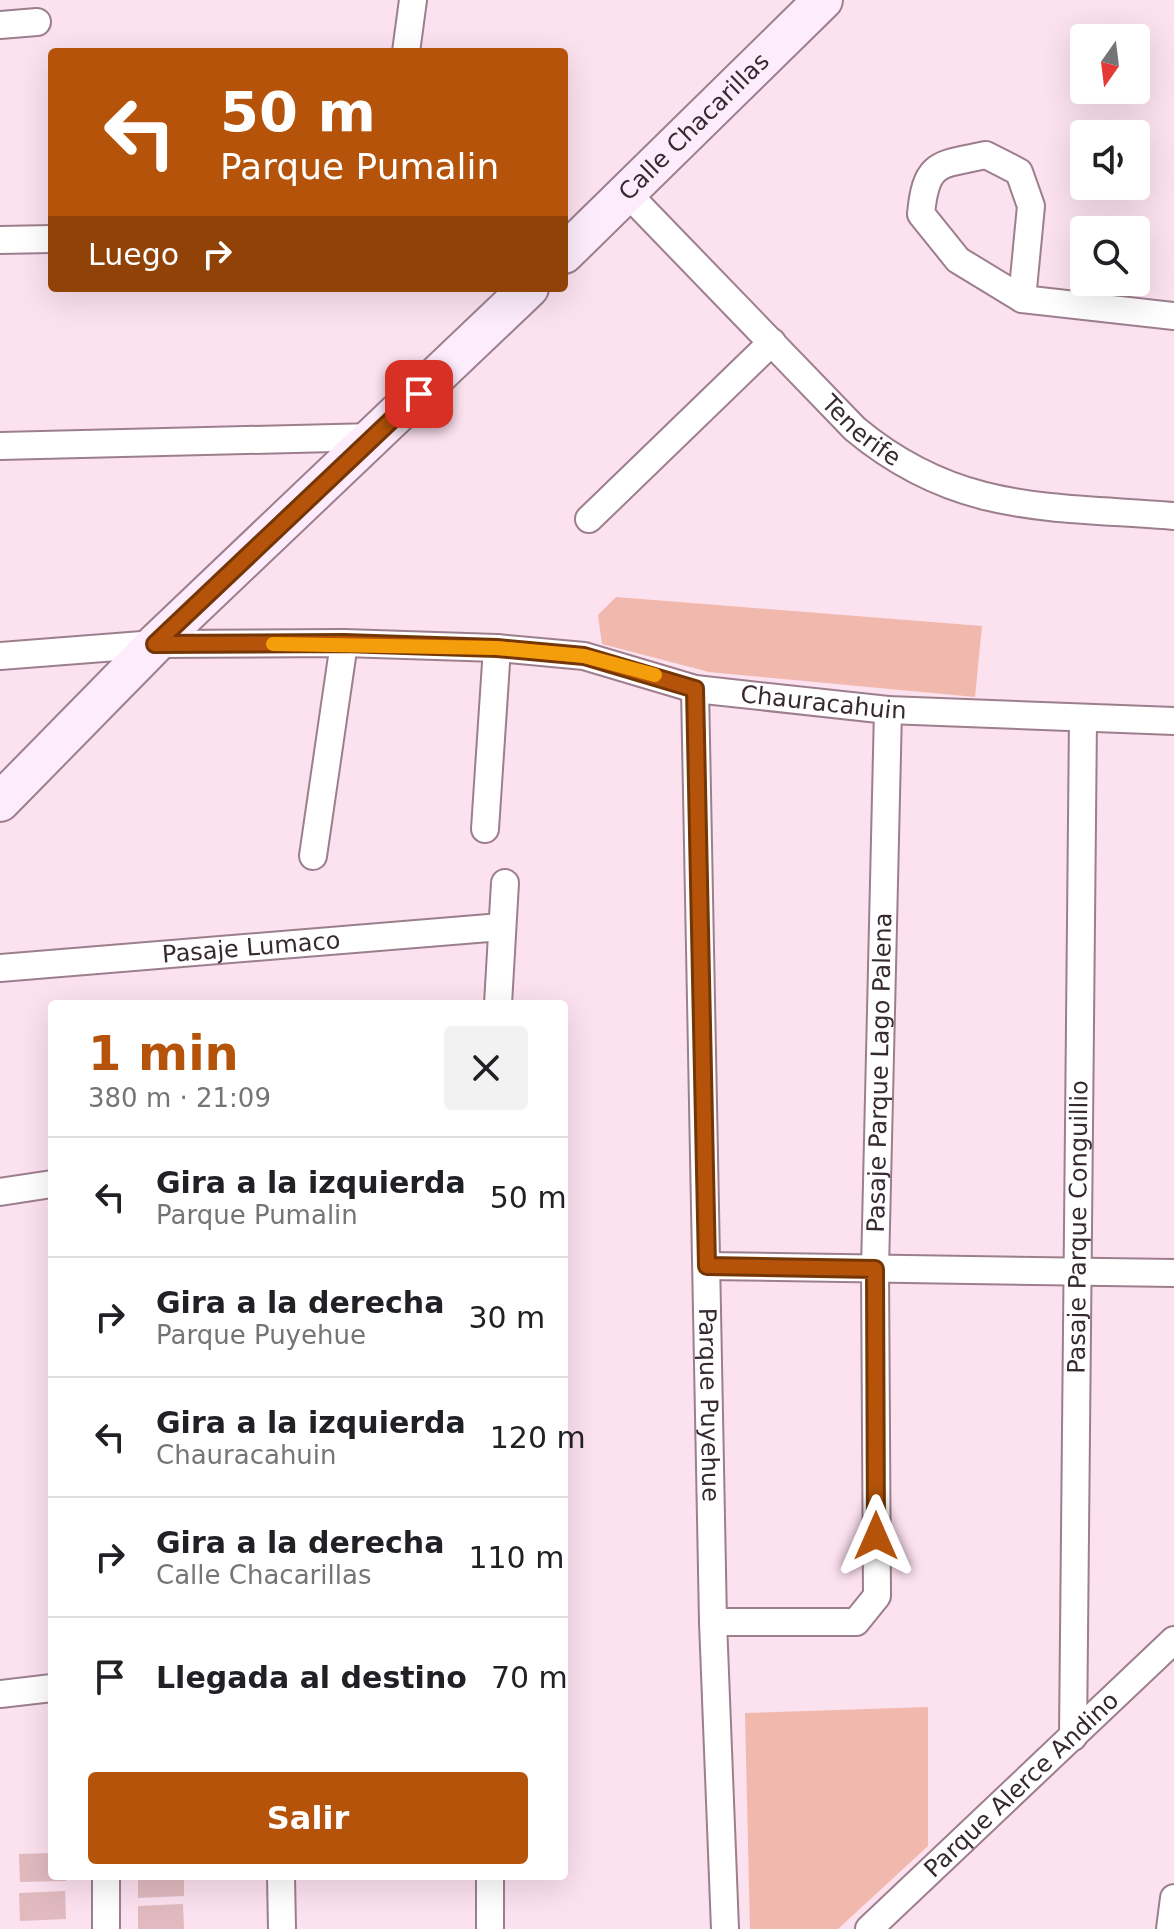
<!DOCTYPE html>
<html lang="es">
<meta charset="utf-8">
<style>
:root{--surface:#fff;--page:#f2f2f2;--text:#202124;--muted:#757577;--line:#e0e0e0;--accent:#b45309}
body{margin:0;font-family:"DejaVu Sans",sans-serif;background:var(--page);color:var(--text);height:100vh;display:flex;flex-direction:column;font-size:30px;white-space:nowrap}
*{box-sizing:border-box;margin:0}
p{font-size:26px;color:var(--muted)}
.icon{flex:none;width:44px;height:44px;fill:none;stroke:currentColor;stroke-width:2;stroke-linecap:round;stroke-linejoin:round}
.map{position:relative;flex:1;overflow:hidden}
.drawer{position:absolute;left:48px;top:1000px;width:520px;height:880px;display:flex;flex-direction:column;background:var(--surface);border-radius:8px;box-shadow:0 8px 32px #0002}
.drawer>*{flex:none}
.hud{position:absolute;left:48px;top:48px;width:520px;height:244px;border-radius:8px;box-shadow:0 8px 32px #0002;background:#b45309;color:#fff;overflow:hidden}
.needle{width:52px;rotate:194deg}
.buttons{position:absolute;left:1070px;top:24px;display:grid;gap:16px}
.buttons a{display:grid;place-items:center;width:80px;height:80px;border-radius:8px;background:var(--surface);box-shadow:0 8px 32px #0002;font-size:40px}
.pin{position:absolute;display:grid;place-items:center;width:68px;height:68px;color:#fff;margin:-34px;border-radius:16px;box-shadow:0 4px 12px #0006}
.me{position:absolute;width:88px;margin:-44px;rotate:0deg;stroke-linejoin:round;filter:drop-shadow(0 0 6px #0008)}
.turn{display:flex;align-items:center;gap:28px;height:168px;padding:0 40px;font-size:36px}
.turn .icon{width:104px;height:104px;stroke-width:2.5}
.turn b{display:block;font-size:56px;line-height:68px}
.then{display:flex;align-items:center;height:76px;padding:0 40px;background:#0003;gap:16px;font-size:30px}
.round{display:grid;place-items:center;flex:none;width:84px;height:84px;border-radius:8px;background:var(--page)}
.head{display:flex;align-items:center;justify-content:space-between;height:136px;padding:0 40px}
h1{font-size:48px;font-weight:800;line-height:60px;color:var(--accent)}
.action{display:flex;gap:16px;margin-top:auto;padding:16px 40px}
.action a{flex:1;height:92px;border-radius:8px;background:var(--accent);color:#fff;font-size:32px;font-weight:800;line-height:92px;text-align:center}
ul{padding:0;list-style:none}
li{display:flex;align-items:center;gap:24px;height:120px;padding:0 40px;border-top:2px solid var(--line)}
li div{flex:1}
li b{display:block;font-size:30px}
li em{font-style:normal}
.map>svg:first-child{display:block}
.green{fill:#f1b8ad}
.building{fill:#e0babf}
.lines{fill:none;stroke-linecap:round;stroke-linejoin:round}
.street-casing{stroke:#9d7e8d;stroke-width:30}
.secondary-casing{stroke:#9d7e8d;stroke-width:42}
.street{stroke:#fff;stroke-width:26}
.secondary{stroke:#fcecfc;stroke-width:38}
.route-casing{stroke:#753606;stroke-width:20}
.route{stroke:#b45309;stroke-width:14}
.slow{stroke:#f59e0b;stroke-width:14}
.labels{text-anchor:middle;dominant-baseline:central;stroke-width:6;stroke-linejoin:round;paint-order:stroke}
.street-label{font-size:24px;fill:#36292f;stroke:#fcf5f8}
</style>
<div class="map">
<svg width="1174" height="1929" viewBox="0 0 1174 1929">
<rect width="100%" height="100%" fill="#fce1ee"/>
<g class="green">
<polygon points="616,597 982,626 975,697 709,672 602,644 598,615"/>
<polygon points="928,1707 928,1846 838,1929 750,1929 745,1713"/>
</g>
<g class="building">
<polygon points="52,1853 52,1876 66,1876 66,1881 20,1882 19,1854"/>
<polygon points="138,1876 184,1876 184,1896 138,1898"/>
<polygon points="65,1891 66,1919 20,1921 19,1893"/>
<polygon points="183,1904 184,1929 138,1929 138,1906"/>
</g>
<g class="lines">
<defs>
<g id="street">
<polyline points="0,25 37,22"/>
<polyline points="406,52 413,0"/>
<path d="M986,155L1019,172L1031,206L1022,299L958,260L921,214C926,161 939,165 986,155Z"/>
<path id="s1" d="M627,193L855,429C957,514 1049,506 1174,516"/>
<polyline points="0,240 52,239"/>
<polyline points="1022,299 1174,316"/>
<polyline points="0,446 375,437"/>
<polyline points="589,519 772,342"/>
<path id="s2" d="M0,656L155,644L344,643L497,648L584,656L695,689L888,710L1174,721"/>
<path id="s3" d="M695,689L713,1622L725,1929"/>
<polyline points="485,829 497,648"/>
<polyline points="313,856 344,643"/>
<path id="s4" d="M0,968L501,927"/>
<polyline points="498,1004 505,883"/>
<polyline points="0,1192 52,1184"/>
<polyline points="707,1266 1174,1273"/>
<path id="s5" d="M713,1622H856L877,1596L875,1269L888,710"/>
<polyline points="0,1694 52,1688"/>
<path id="s6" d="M1073,1737L1083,718"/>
<polyline points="106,1876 106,1929"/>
<polyline points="281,1876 282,1929"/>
<polyline points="490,1929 490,1876"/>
<path id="s7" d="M869,1929L1174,1640"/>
<polyline points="1170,1929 1174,1898"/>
</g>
<g id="secondary">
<path id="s8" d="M564,254L823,0"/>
<polyline points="0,802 155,644 529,288"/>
</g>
</defs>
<use href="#street" class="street-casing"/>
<use href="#secondary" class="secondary-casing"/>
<use href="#street" class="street"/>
<use href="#secondary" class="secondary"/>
</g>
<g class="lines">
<defs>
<polyline id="route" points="419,394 155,644 344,643 497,648 584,656 695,689 707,1266 875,1269 876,1536"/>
</defs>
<use href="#route" class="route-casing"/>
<use href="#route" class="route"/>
<polyline class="slow" points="273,644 497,648 584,656 655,675"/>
</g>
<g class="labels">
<g class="street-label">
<text stroke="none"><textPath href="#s8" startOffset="182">Calle Chacarillas</textPath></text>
<text stroke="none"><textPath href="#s1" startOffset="334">Tenerife</textPath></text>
<text stroke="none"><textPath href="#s2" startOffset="830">Chauracahuin</textPath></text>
<text stroke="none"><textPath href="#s4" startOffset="252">Pasaje Lumaco</textPath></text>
<text stroke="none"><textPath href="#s5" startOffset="700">Pasaje Parque Lago Palena</textPath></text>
<text stroke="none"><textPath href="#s6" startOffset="510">Pasaje Parque Conguillio</textPath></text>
<text stroke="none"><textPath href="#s3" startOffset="716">Parque Puyehue</textPath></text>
<text stroke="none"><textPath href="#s7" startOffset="210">Parque Alerce Andino</textPath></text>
</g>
</g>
</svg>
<div class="buttons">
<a><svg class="needle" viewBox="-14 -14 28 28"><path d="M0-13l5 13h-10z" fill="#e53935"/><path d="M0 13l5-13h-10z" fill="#757577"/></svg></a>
<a><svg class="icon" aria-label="sound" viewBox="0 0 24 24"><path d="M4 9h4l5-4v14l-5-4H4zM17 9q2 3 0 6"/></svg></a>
<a><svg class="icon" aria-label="search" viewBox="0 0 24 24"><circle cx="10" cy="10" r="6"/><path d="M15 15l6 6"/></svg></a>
</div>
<div class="pin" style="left:419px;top:394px;background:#d93025"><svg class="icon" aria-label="arrive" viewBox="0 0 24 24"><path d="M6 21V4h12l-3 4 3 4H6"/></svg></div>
<svg class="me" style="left:876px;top:1536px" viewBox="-20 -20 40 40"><path d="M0-17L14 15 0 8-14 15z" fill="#b45309" stroke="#fff" stroke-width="4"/></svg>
<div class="hud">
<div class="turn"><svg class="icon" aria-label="left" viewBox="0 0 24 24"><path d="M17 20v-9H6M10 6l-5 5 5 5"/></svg><div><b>50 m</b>Parque Pumalin</div></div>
<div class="then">Luego<svg class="icon" aria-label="right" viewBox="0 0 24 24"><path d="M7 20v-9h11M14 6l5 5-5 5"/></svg></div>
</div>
<section class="drawer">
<div class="head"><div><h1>1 min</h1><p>380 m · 21:09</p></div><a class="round"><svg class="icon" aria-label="close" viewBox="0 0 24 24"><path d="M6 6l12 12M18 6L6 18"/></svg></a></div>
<ul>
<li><svg class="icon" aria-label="left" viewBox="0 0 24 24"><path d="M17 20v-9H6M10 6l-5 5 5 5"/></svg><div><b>Gira a la izquierda</b><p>Parque Pumalin</p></div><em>50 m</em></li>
<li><svg class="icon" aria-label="right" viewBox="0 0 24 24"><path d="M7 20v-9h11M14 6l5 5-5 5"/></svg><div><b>Gira a la derecha</b><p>Parque Puyehue</p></div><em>30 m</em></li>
<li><svg class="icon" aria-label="left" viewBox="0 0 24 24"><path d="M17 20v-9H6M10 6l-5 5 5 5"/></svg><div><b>Gira a la izquierda</b><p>Chauracahuin</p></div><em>120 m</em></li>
<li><svg class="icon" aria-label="right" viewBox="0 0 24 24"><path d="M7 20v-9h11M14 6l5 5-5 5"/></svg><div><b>Gira a la derecha</b><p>Calle Chacarillas</p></div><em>110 m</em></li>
<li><svg class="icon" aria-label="arrive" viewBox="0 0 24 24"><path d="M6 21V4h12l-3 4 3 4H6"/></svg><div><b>Llegada al destino</b></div><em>70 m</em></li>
</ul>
<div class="action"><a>Salir</a></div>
</section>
</div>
